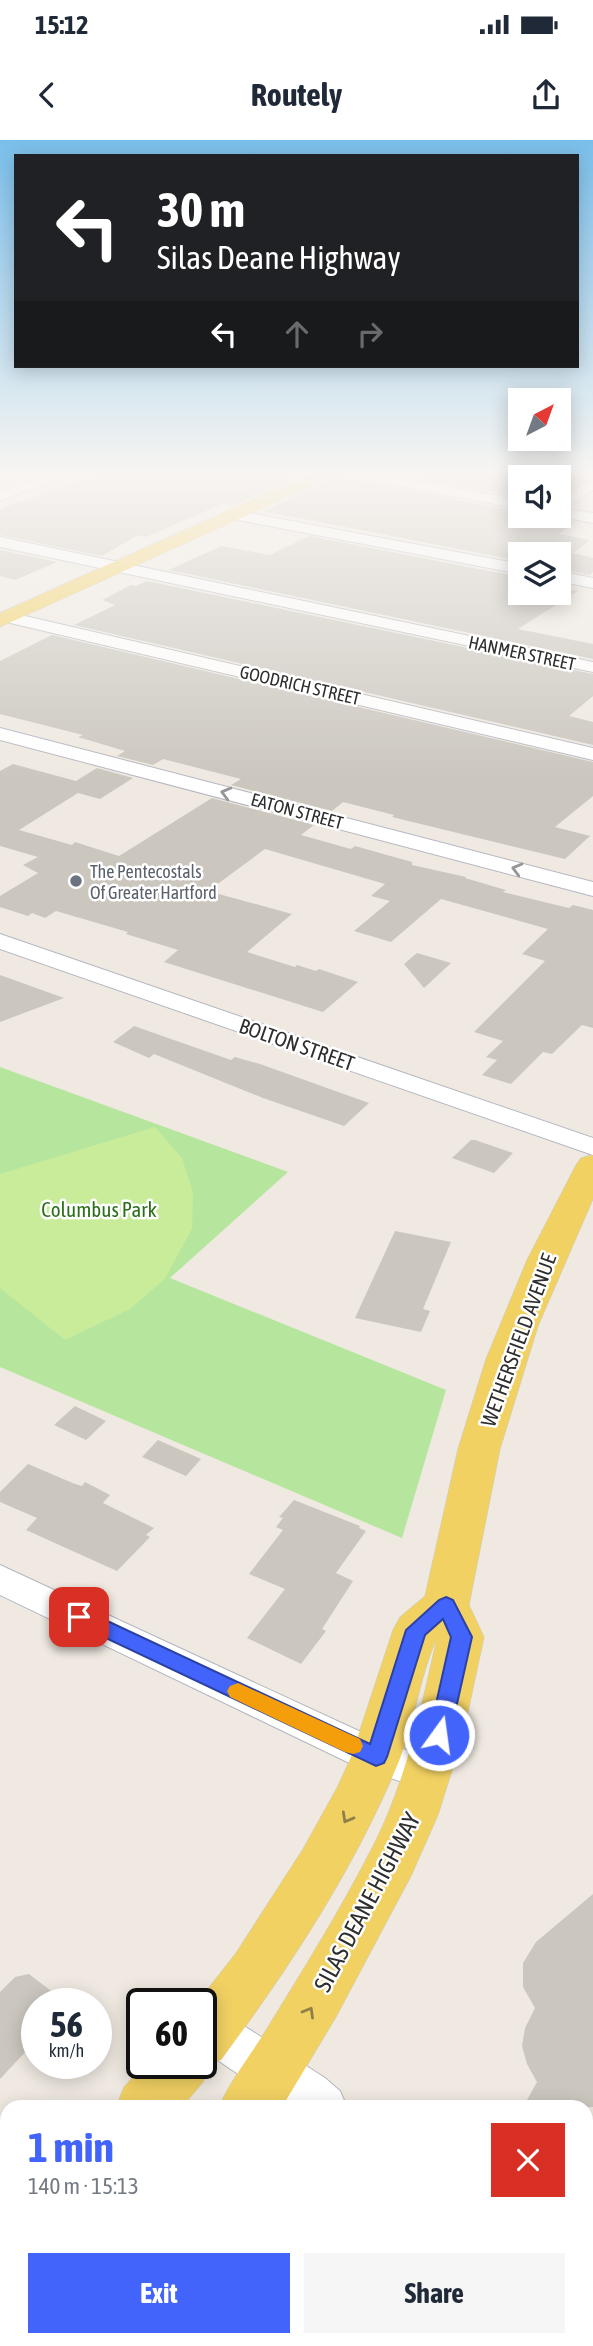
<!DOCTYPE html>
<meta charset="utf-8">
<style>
:root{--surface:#fff;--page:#f6f6f7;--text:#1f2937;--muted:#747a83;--accent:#4264fb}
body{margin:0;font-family:"Asap Condensed",sans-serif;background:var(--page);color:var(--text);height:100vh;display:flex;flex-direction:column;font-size:26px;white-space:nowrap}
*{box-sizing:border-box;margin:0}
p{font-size:23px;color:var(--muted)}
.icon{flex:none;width:38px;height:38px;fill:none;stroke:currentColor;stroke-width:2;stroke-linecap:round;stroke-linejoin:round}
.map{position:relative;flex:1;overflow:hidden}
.drawer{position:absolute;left:0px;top:1960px;width:593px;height:247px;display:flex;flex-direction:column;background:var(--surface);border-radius:21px 21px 0 0;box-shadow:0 4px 18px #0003}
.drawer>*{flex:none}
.guide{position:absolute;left:14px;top:14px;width:565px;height:214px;border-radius:0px;box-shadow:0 4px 18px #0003;background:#202124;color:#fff;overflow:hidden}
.needle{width:46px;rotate:41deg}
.buttons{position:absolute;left:508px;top:248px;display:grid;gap:14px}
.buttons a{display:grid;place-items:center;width:63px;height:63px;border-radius:0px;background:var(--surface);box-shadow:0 4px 18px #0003;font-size:35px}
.speed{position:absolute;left:21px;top:1848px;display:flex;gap:14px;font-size:35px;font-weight:700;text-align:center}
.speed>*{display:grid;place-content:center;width:91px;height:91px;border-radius:50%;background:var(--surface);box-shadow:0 4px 18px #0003;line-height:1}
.speed small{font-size:18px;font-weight:400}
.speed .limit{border:4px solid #111;border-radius:10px;background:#fff;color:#111}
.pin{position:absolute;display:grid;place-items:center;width:60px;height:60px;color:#fff;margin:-30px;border-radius:14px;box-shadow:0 4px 10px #0006}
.me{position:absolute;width:77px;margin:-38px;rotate:14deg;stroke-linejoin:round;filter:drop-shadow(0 0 5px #0008)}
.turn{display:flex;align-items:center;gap:24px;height:147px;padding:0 28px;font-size:32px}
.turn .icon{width:91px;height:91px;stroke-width:2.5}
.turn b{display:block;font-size:49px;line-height:60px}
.lanes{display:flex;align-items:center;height:66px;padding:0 28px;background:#0003;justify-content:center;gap:35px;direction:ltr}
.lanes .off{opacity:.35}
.round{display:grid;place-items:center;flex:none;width:74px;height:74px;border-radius:0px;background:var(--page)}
.overview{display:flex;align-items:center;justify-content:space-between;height:119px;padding:0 28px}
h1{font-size:42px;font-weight:700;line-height:52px;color:var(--accent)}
.cta{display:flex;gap:14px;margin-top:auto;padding:14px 28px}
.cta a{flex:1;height:80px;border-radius:0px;background:var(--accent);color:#fff;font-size:28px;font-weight:700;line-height:80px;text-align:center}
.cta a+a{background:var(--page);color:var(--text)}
.status{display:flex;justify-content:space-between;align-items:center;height:49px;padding:0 35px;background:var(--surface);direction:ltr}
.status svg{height:19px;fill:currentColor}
header{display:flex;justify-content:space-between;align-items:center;height:91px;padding:0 28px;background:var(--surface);font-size:32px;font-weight:700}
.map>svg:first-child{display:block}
.green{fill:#b6e59e}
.pitch{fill:#c9ec9a}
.building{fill:#cbc7bf}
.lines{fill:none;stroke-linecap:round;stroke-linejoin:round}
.minor-casing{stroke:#b4b7c1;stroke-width:2}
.major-casing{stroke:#c9c9c9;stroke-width:1}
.minor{fill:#fff;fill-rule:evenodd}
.major{fill:#f2d163;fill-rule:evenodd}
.oneway{stroke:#969696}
.oneway2{stroke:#908048}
.route{fill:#4264fb;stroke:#2b41a3;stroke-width:2}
.slow{fill:#f59e0b}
.worship-dot{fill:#6b7280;stroke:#fff;stroke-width:2.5}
.labels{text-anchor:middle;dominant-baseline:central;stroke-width:5;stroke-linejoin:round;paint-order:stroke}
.far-street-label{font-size:18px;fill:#2e2e2e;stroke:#fff}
.far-worship-label{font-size:18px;fill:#5b616d;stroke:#fff;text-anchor:start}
.street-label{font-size:21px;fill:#2e2e2e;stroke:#fff}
.park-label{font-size:21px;fill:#2c6e1b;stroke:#fff}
.near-street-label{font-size:24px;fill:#2e2e2e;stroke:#fff}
</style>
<div class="status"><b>15:12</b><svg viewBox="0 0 49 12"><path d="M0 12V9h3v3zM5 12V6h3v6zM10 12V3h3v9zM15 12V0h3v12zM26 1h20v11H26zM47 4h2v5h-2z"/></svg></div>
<header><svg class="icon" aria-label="back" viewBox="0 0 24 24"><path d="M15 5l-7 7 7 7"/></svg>Routely<svg class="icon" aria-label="share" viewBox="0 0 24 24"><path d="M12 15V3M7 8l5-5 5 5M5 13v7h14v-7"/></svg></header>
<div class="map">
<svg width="593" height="2206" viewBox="0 0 593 2206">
<rect width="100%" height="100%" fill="#efe9e1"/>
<polygon class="green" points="0,927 288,1032 170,1138 446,1250 402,1398 0,1227"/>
<polygon class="pitch" points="155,987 182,1018 193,1053 192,1089 164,1140 130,1169 65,1200 0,1148 0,1034"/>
<g class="building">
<polygon points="105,331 310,331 234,365 224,363 146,397 138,395 102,416 0,395 0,369"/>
<polygon points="379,331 593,331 583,338 589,339 558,356 558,338 520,338 520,357"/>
<polygon points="339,336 520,372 520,376 555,376 576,382 559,394 590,400 573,413 593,418 593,432 590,435 558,428 558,415 520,415 520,421 263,371"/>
<polygon points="309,396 520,437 520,453 558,453 558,444 572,446 568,449 578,451 518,489 593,504 593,519 169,430 221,406 270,415"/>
<polygon points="0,410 57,422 15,440 0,436"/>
<polygon points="147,441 593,534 593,556 569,576 593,582 593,605 74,485 115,465 102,460 131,445 136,446"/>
<polygon points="52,495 593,622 593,656 555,687 590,696 565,719 392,677 394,675 343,662 332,671 231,645 241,639 163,619 153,625 117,616 125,611 78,597 83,595 0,574 0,521"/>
<polygon points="13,624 76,641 97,628 133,638 100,659 78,653 19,690 72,705 75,702 119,716 212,658 314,685 301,695 351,709 355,706 412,722 412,725 466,737 465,738 506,750 503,752 569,768 573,765 593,770 593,888 582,885 552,914 543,912 511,944 482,935 497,920 486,917 503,901 474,892 545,821 522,814 548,789 441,759 391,802 354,791 390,761 371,756 385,744 265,709 208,751 292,774 247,812 295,827 297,825 316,831 319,829 358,842 323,872 164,822 178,810 126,794 128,792 56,771 45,778 32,773 28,776 0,767 0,756 38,733 23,725 38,717 0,706 0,631"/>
<polygon points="417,813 451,823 424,848 404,824"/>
<polygon points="0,835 64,858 0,882"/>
<polygon points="134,886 231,920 235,917 260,924 369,963 344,986 263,958 154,914 149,918 113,902"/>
<polygon points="471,1000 475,1000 513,1013 494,1033 452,1018"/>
<polygon points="395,1091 451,1102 423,1169 430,1171 421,1192 355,1178"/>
<polygon points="75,1266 106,1281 86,1300 54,1285"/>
<polygon points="158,1300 201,1319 186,1336 142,1317"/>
<polygon points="28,1324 75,1344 82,1346 85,1342 110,1355 103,1363 154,1388 146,1395 150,1397 117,1431 26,1390 37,1378 0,1362 0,1352"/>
<polygon points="294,1360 360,1386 359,1388 366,1391 336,1433 353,1441 322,1489 326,1491 301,1524 247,1498 285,1449 249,1434 283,1390 276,1387 283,1378 279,1377"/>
<polygon points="593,1754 593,1967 523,1967 537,1942 527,1924 522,1906 525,1888 535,1868 523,1847 523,1823 536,1802"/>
<polygon points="29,1834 68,1864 37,1864 37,1891 23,1905 28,1909 0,1939 0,1852 15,1837"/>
</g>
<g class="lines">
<defs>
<g id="minor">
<polygon points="59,331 79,331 0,361 0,352"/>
<polygon points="336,331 365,331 520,360 520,369 343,335"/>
<polygon points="593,340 593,350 564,369 593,373 593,383 557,376 558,359"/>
<polygon points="233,370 520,424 520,434 228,378 225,375"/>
<polygon points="0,397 593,522 593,532 0,407"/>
<polygon points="558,431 593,438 593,448 558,441"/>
<polygon points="8,472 593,608 593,620 2,481 0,476"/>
<polygon points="0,588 593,742 593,756 0,600"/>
<polygon points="0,794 593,998 593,1015 0,809"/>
<polygon points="0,1425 387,1604 442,1621 448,1633 442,1645 428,1650 362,1629 0,1455"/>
<polygon points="211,1869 227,1875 325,1938 340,1951 347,1967 287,1967 201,1909 201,1872"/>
<rect x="338" y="2200" width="52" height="6"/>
</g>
<g id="major">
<polygon points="316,331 339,331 336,335 0,487 0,473"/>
<path d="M593,1015V1059L538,1186L500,1309L469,1465L484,1497L463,1595L438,1675L411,1736L336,1877L282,1967H219C231,1939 250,1916 266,1890C303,1830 341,1769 373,1706C406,1642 421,1568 437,1498C419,1537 415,1582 399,1621C355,1728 290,1827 221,1920L211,1924L203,1942L182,1967H116L124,1947L146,1923H201V1864H196L236,1813L303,1709L338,1646L351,1617L393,1490L400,1477L425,1456L458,1309L486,1219L527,1120L576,1025L581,1018Z"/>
<polygon points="7,2098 7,2164 0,2167 0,2101"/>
<polygon points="12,2200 78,2200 75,2206 9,2206"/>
</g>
</defs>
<use href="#minor" class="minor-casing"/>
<use href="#major" class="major-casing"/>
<use href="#minor" class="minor"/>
<use href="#major" class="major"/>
</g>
<defs><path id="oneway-chevron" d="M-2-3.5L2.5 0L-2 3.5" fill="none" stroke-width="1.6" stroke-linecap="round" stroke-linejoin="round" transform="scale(1.75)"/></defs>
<g class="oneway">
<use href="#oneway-chevron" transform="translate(226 653) rotate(-165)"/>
<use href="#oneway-chevron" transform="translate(517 729) rotate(-165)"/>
</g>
<g class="oneway2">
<use href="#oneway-chevron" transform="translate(347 1678) rotate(119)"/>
<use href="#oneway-chevron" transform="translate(309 1872) rotate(-60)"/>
</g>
<linearGradient id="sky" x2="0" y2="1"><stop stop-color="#7abfeb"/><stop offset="0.52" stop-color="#f8f5f2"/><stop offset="1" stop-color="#f8f5f2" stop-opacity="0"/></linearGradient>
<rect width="593" height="640" fill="url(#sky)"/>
<polygon class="route" points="446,1457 453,1460 472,1497 450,1595 447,1601 439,1604 432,1601 429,1595 451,1497 443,1479 425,1495 387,1617 384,1623 376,1626 72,1482 69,1477 72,1471 79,1469 86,1471 370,1604 406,1490 439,1460"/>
<polygon class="slow" points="238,1543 360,1599 363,1606 360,1612 353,1614 345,1612 230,1557 227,1551 230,1546"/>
<circle class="worship-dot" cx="76" cy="741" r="7"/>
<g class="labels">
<g class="far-street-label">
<text transform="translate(522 513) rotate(12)">HANMER STREET</text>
<text transform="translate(300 545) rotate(13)">GOODRICH STREET</text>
<text transform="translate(297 671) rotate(15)">EATON STREET</text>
</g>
<g class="far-worship-label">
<text x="90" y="731">The Pentecostals<tspan x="90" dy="21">Of Greater Hartford</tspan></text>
</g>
<g class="street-label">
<text transform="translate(297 904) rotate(19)">BOLTON STREET</text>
<text transform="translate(518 1200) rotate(-70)">WETHERSFIELD AVENUE</text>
</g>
<g class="park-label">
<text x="99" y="1069">Columbus Park</text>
</g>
<g class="near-street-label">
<text transform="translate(367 1762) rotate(-62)">SILAS DEANE HIGHWAY</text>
</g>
</g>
</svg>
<div class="buttons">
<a><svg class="needle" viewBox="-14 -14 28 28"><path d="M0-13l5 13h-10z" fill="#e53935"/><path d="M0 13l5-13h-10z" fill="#747a83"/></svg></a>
<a><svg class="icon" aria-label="sound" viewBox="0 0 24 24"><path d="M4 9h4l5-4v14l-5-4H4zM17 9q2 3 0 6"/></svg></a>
<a><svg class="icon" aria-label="layers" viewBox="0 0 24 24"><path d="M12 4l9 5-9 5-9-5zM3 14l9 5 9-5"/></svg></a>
</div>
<div class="speed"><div>56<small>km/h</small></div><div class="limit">60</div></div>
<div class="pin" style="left:79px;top:1477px;background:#d93025"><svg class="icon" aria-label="arrive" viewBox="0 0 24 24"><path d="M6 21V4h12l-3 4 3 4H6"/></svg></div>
<svg class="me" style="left:439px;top:1595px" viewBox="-20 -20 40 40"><circle r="17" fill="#4264fb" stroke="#fff" stroke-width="3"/><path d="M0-11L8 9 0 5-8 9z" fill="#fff"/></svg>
<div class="guide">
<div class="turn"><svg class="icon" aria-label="left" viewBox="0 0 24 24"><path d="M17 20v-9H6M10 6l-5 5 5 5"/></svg><div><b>30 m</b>Silas Deane Highway</div></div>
<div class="lanes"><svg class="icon" aria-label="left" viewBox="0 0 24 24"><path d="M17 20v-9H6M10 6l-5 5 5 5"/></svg><svg class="icon off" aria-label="ahead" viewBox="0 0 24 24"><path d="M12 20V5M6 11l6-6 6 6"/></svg><svg class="icon off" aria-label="right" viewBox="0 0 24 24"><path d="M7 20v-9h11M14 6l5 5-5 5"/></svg></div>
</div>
<section class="drawer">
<div class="overview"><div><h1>1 min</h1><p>140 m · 15:13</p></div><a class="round" style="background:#d93025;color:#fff"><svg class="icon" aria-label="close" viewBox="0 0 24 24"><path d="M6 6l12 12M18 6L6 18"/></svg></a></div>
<div class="cta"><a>Exit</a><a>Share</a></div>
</section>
</div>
